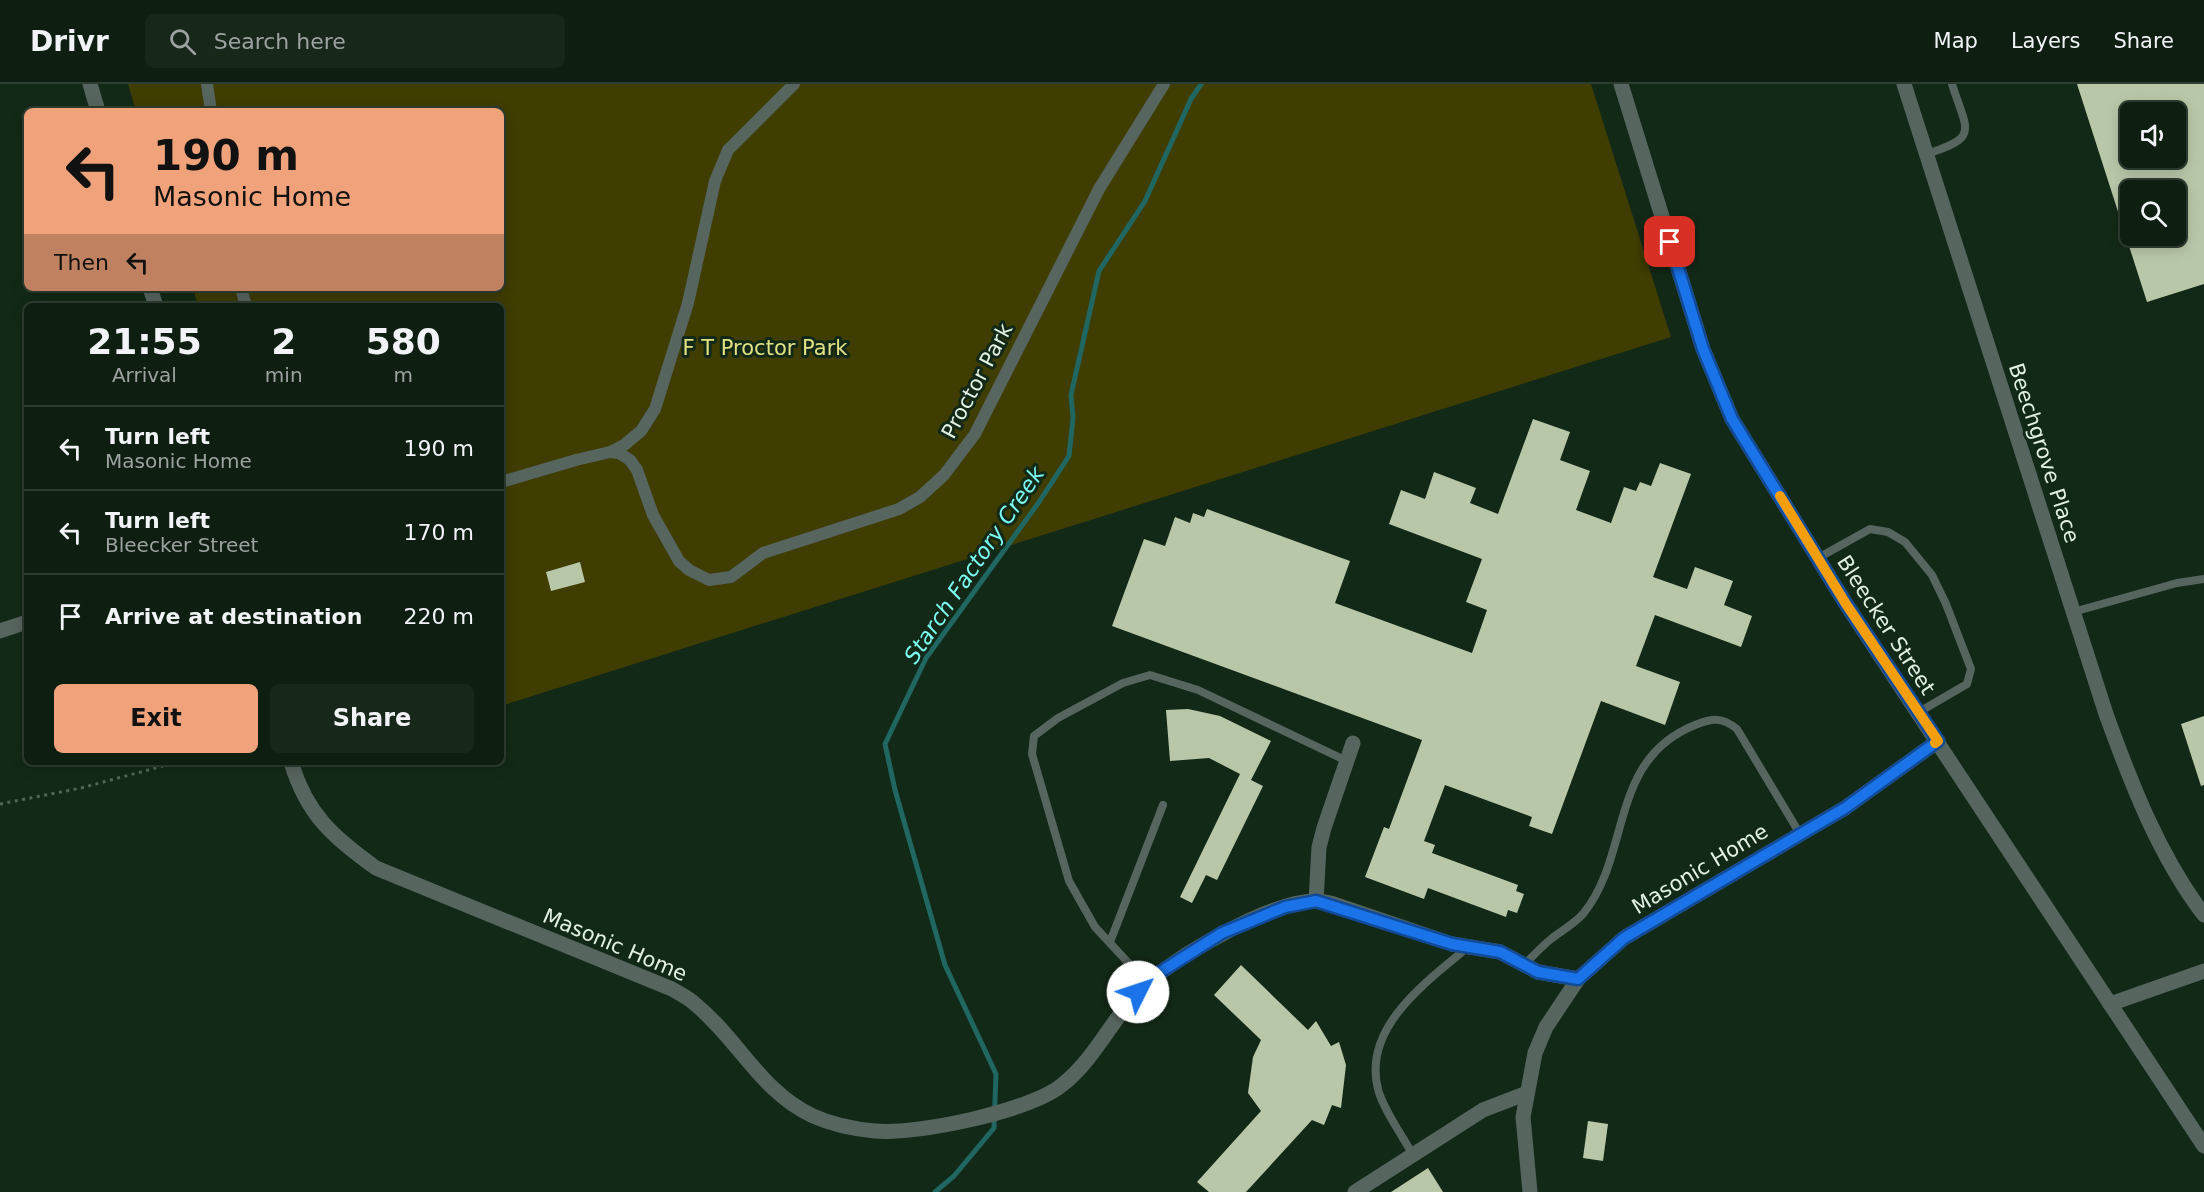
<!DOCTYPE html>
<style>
:root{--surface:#0e1f11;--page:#17271a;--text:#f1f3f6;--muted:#9ba29f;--line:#2e3d31;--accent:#f0a27a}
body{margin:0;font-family:"DejaVu Sans",sans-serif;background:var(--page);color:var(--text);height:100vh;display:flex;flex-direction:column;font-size:22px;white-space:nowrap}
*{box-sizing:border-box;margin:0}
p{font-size:20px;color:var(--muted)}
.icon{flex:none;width:33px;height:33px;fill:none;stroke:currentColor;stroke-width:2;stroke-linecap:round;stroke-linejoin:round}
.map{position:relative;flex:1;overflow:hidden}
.drawer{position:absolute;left:24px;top:219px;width:480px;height:462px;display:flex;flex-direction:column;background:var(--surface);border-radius:9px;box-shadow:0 3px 15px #0003,0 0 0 2px var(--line)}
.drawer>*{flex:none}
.top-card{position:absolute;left:24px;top:24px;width:480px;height:183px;border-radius:9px;box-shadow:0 3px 15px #0003,0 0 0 2px var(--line);background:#f0a27a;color:#111;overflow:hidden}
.controls{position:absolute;left:2120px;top:18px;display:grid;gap:12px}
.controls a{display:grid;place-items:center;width:66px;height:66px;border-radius:9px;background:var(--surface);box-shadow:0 3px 15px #0003,0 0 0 2px var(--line);font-size:30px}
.pin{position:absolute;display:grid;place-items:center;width:51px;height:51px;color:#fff;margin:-26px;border-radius:12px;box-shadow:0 3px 9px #0006}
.me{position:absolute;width:66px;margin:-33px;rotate:49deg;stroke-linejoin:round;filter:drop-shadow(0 0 4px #0008)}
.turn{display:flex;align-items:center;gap:21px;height:126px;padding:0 30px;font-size:27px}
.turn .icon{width:78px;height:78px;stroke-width:2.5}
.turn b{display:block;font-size:42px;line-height:51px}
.then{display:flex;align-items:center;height:57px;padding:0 30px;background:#0003;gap:12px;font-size:22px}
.eta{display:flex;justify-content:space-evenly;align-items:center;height:102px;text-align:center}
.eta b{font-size:36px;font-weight:800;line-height:42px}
.button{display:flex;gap:12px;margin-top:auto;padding:12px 30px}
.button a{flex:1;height:69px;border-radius:9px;background:var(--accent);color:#111;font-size:24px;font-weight:800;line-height:69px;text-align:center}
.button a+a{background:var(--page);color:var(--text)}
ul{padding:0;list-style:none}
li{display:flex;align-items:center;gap:18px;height:84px;padding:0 30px;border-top:2px solid var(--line)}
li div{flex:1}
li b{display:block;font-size:22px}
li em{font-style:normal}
header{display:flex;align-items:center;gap:36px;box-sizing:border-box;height:84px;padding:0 30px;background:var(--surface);border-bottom:2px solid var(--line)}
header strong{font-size:28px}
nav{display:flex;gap:33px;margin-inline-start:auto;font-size:21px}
.search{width:420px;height:54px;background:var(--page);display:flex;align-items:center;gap:15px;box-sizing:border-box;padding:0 21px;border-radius:9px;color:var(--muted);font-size:22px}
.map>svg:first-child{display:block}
.green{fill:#3f3d00}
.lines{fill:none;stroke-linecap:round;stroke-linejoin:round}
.stream{stroke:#206661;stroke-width:5}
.building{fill:#b9c7a9;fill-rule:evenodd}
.path{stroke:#536656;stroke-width:3;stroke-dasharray:3 4.5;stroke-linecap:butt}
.service{stroke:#57655f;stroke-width:8}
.pedestrian{stroke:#57655f;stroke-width:12}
.minor{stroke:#57655f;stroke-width:15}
.tertiary{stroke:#57655f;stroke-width:15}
.route-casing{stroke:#114b97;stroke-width:15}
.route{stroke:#1a73e8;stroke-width:10}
.slow{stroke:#f59e0b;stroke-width:10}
.labels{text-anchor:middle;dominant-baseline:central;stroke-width:6;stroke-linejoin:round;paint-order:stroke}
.park-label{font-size:21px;fill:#e1e083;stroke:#132917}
.street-label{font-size:21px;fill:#e3f1e5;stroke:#132917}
.water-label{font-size:22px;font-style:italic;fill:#7cfdf3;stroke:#132917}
</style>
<header>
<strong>Drivr</strong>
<div class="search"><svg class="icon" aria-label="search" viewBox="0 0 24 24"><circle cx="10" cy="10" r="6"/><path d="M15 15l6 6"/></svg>Search here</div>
<nav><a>Map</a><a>Layers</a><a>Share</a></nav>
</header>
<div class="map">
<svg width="2204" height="1108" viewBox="0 0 2204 1108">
<rect width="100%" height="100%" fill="#132917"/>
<polygon class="green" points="128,0 1591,0 1671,253 501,622 501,222 198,222 193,204 501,204 501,27 136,27"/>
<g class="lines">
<polyline class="stream" points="935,1108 954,1092 994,1044 996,990 945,881 895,706 885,660 926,574 1039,418 1069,372 1073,334 1071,311 1099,187 1145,117 1191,15 1201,0"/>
</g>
<g class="building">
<path d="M2077,0H2204V200L2147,218ZM2130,28H2175V74H2130ZM2130,106H2175V152H2130Z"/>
<polygon points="1533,335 1570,348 1560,376 1590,387 1576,426 1611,439 1624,403 1636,407 1640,398 1651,402 1660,379 1691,390 1653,493 1687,505 1695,483 1733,497 1724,521 1752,532 1741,563 1655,531 1636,582 1680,598 1665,641 1601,617 1552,750 1529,742 1532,733 1445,701 1424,757 1435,761 1432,769 1518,801 1516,807 1524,810 1517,829 1508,826 1506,833 1428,804 1424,815 1365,793 1384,743 1389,745 1422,656 1112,542 1144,455 1165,462 1175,433 1190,439 1193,429 1204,433 1207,425 1350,477 1335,519 1472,569 1487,526 1466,518 1482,475 1389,440 1401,406 1425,415 1434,388 1476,404 1470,419 1498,430"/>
<polygon points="580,478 585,498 551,507 546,488"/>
<polygon points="1188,625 1220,632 1271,657 1251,696 1263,702 1217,796 1206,791 1192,819 1180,813 1240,690 1209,674 1170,677 1166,626"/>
<polygon points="2204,632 2204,701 2201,702 2181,640"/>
<polygon points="1241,881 1308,946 1316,937 1331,962 1339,958 1346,981 1341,1024 1332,1021 1324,1041 1312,1036 1246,1108 1209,1108 1197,1098 1261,1027 1248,1009 1253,973 1261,956 1214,911"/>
<polygon points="1588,1037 1608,1040 1603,1077 1583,1074"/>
<polygon points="1428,1084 1443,1108 1391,1108"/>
</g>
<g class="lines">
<polyline class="path" points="0,720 81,704 178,678"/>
<g class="service">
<path d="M1926,70C1980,53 1967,48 1952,0"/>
<polyline points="1818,474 1870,445 1888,448 1905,458 1932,491 1946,520 1971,585 1967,600 1919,628"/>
<polyline points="2073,528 2177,499 2204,495"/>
<polyline points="1110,858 1163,721"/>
<path d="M1524,881C1533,872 1541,863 1551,855C1561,847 1574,840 1583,830C1632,770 1608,676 1695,641C1713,634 1722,633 1737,645L1800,750"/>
<polyline points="1147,899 1095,843 1069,797 1032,670 1034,652 1058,634 1123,599 1150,591 1198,606 1347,677"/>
<path d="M1413,1071C1403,1053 1382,1023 1378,1005C1362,944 1426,898 1467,864"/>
</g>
<g class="pedestrian">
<polyline points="207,0 211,27"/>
<polyline points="241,204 246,222"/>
<polyline points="610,368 624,361 641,347 655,325 688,219 715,97 728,66 794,0"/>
<polyline points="501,398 576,376 610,368 619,369 630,376 637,386 653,431 679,477 689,486 709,496 731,493 763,469 899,425 920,413 944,391 975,350 1099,105 1164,0"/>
</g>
<g class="minor">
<polyline points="90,0 98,27"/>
<path d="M1904,0L2106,630C2131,699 2159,772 2204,831"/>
<polyline points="150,204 156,222"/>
<polyline points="0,547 27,538"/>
<path d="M291,678C307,731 333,753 376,784L672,905C680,910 689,914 695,920C738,955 761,1008 813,1032C833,1041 853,1045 875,1047C917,1051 1030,1027 1062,1001C1095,975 1112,935 1140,906C1170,875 1273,816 1316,817C1322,817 1329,819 1334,820L1452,860L1500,868L1538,888L1578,895"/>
<polyline points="1316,817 1319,763 1324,744 1353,659"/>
<polyline points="1355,1108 1483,1026 1527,1009"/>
<polyline points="1530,1108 1523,1033 1535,969 1546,943 1578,895 1624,854 1845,724 1938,657"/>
</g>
<g class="tertiary">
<polyline points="1621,0 1703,265 1732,335 1846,520 2204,1062"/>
<polyline points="2110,920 2204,887"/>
</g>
</g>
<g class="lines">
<defs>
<polyline id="route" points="1138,908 1154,892 1222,849 1285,823 1316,817 1452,860 1500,868 1538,888 1578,895 1624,854 1845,724 1938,657 1846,520 1732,335 1703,265 1670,158"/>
</defs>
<use href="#route" class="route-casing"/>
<use href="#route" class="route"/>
<polyline class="slow" points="1780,412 1846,520 1938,657 1935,659"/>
</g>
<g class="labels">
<g class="park-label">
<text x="765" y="264">F T Proctor Park</text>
</g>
<g class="street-label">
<text transform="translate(977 297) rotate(-62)">Proctor Park</text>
<text transform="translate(2044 369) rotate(72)">Beechgrove Place</text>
<text transform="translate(1886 541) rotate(57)">Bleecker Street</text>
<text transform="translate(1700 785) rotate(-31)">Masonic Home</text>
<text transform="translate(615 861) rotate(23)">Masonic Home</text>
</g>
<g class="water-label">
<text transform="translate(974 481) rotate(-56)">Starch Factory Creek</text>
</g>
</g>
</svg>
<div class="controls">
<a><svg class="icon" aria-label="sound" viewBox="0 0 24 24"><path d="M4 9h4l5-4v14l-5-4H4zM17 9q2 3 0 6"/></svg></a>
<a><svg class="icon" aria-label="search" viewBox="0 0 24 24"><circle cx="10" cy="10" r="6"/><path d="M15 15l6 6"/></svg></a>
</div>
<div class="pin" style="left:1670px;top:158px;background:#d93025"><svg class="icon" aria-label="arrive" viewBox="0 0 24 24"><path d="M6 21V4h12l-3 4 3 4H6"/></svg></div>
<svg class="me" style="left:1138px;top:908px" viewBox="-20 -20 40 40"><circle r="19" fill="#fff"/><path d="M0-13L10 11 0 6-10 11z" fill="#1a73e8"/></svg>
<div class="top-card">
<div class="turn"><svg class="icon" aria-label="left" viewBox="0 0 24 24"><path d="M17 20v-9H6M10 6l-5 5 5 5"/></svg><div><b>190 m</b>Masonic Home</div></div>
<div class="then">Then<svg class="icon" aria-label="left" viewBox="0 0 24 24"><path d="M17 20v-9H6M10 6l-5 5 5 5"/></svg></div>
</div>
<section class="drawer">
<div class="eta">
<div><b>21:55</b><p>Arrival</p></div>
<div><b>2</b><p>min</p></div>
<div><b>580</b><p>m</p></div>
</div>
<ul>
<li><svg class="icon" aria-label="left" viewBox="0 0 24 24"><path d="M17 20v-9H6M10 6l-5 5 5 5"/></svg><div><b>Turn left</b><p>Masonic Home</p></div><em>190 m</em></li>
<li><svg class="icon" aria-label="left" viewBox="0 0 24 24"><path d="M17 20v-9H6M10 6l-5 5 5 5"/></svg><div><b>Turn left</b><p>Bleecker Street</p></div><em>170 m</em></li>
<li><svg class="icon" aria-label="arrive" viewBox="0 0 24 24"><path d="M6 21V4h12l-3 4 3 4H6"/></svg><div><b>Arrive at destination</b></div><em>220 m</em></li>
</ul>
<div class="button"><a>Exit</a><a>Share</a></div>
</section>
</div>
